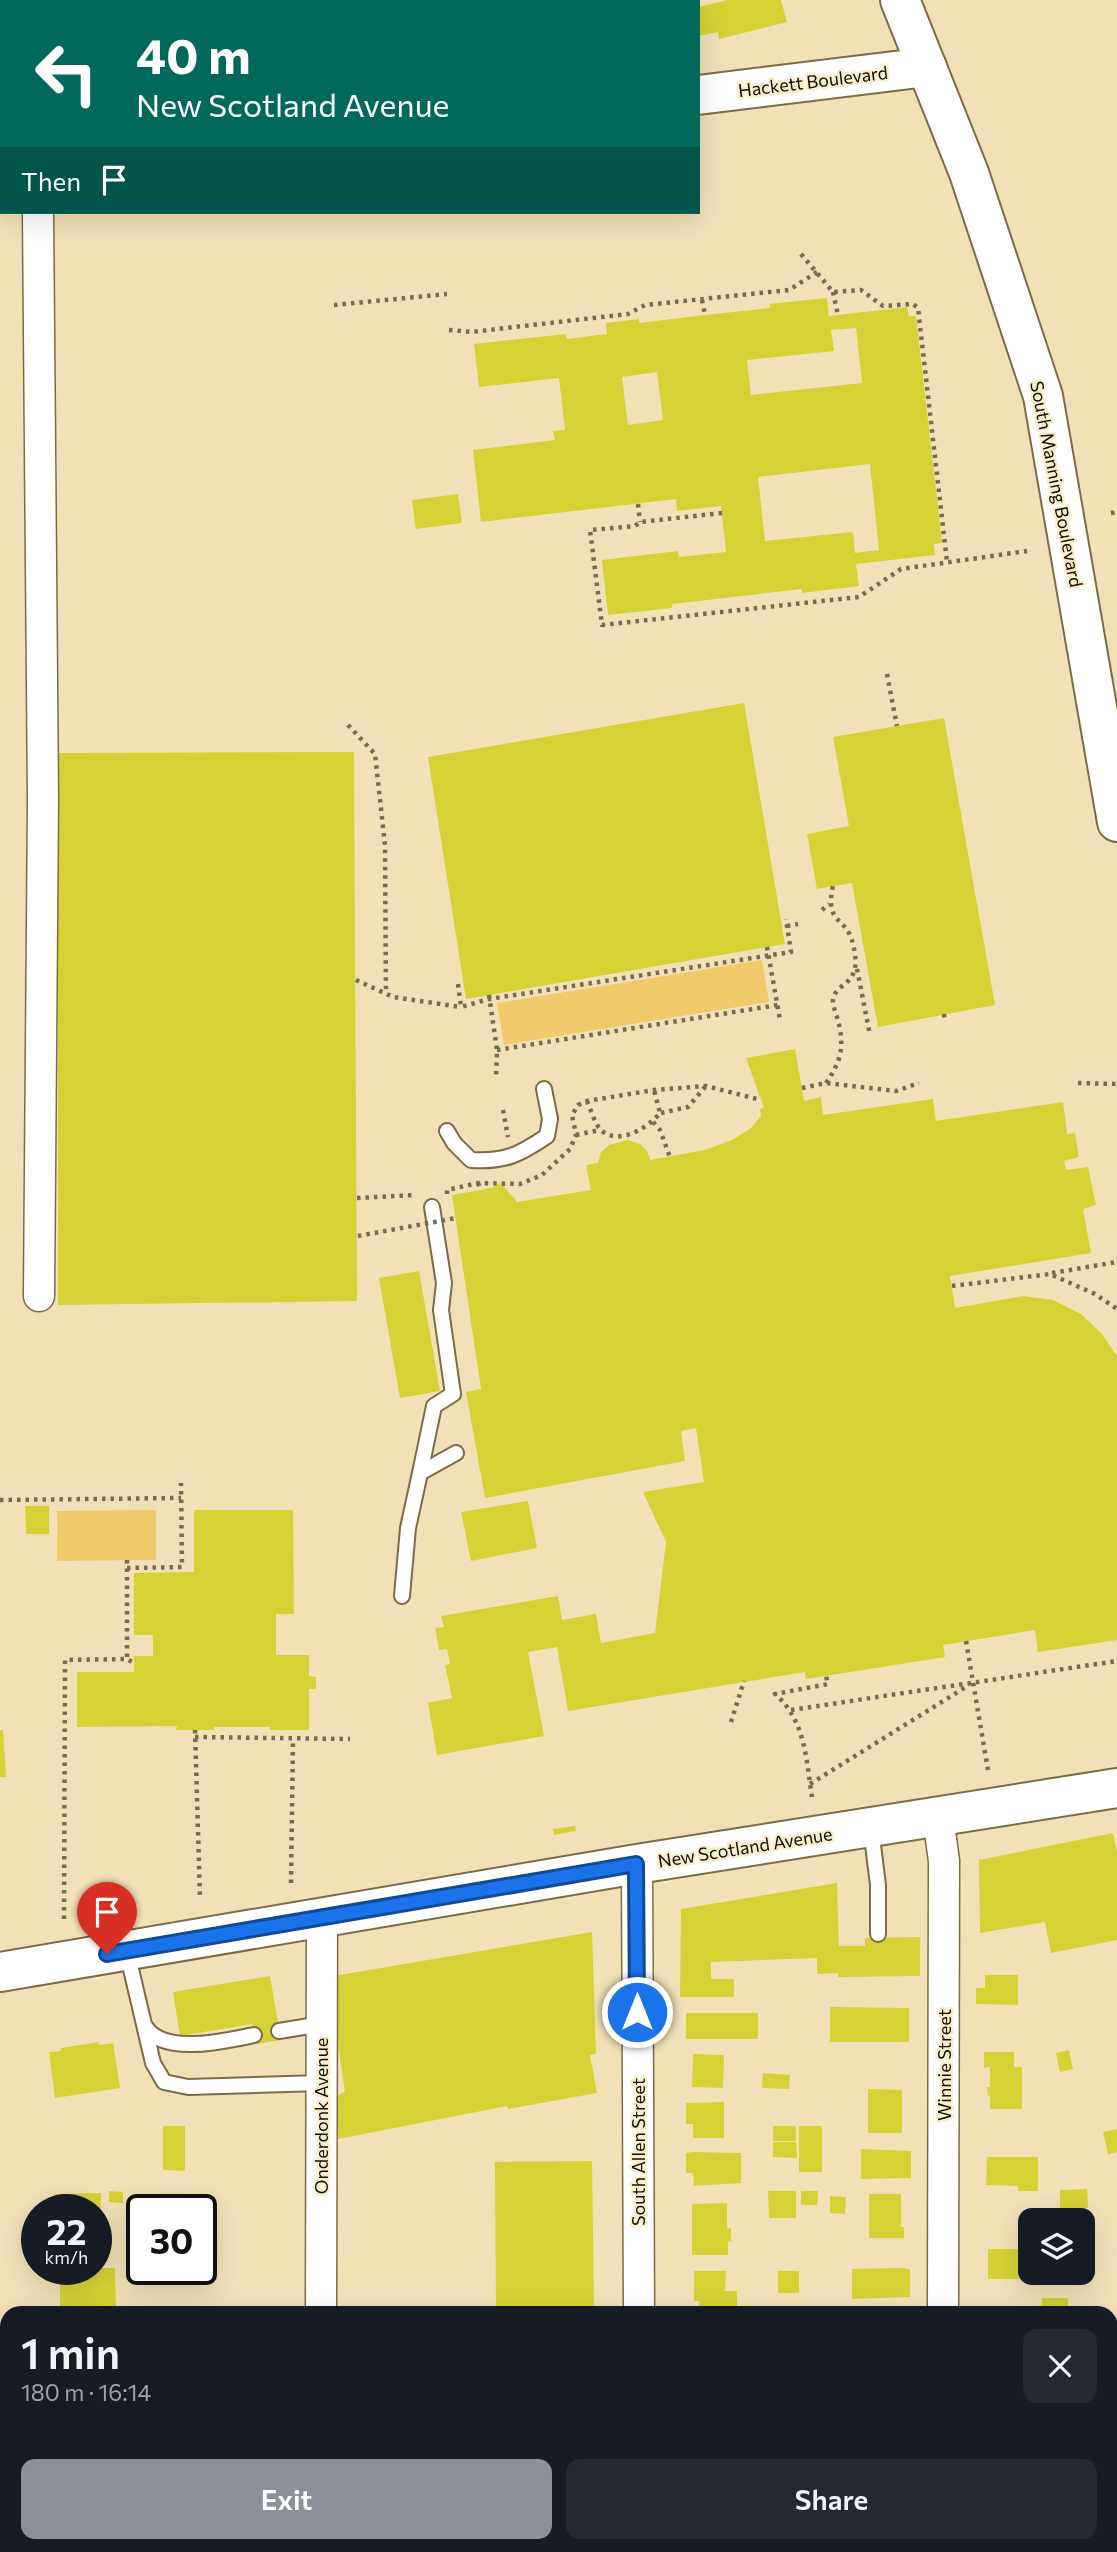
<!DOCTYPE html>
<meta charset="utf-8">
<style>
:root{--surface:#171b24;--page:#242831;--text:#f1f3f6;--muted:#9ea1a6;--accent:#8c9099}
body{margin:0;font-family:Commissioner,sans-serif;background:var(--page);color:var(--text);height:100vh;display:flex;flex-direction:column;font-size:26px;white-space:nowrap}
*{box-sizing:border-box;margin:0}
p{font-size:23px;color:var(--muted)}
.icon{flex:none;width:38px;height:38px;fill:none;stroke:currentColor;stroke-width:2;stroke-linecap:round;stroke-linejoin:round}
.map{position:relative;flex:1;overflow:hidden}
.sheet{position:absolute;left:0px;top:2306px;width:1118px;height:247px;display:flex;flex-direction:column;background:var(--surface);border-radius:21px 21px 0 0;box-shadow:0 7px 28px #0002}
.sheet>*{flex:none}
.guide{position:absolute;left:0px;top:0px;width:700px;height:214px;box-shadow:0 7px 28px #0002;background:#00695c;color:#fff;overflow:hidden}
.tools{position:absolute;left:1018px;top:2208px;display:grid;gap:14px}
.tools a{display:grid;place-items:center;width:77px;height:77px;border-radius:14px;background:var(--surface);box-shadow:0 7px 28px #0002;font-size:35px}
.speed{position:absolute;left:21px;top:2194px;display:flex;gap:14px;font-size:35px;font-weight:700;text-align:center}
.speed>*{display:grid;place-content:center;width:91px;height:91px;border-radius:50%;background:var(--surface);box-shadow:0 7px 28px #0002;line-height:1}
.speed small{font-size:18px;font-weight:400}
.speed .limit{border:4px solid #111;border-radius:10px;background:#fff;color:#111}
.pin{position:absolute;display:grid;place-items:center;width:60px;height:60px;color:#fff;margin:-72px -30px;border-radius:50% 50% 50% 0;rotate:-45deg;box-shadow:0 0 7px #0007}
.pin .icon{rotate:45deg}
.me{position:absolute;width:77px;margin:-38px;rotate:0deg;stroke-linejoin:round;filter:drop-shadow(0 0 5px #0008)}
.turn{display:flex;align-items:center;gap:24px;height:147px;padding:0 21px;font-size:32px}
.turn .icon{width:91px;height:91px;stroke-width:2.5}
.turn b{display:block;font-size:49px;line-height:60px}
.then{display:flex;align-items:center;height:66px;padding:0 21px;background:#0003;gap:14px;font-size:26px}
.round{display:grid;place-items:center;flex:none;width:74px;height:74px;border-radius:14px;background:var(--page)}
.head{display:flex;align-items:center;justify-content:space-between;height:119px;padding:0 21px}
h1{font-size:42px;font-weight:600;line-height:52px}
.cta{display:flex;gap:14px;margin-top:auto;padding:14px 21px}
.cta a{flex:1;height:80px;border-radius:14px;background:var(--accent);color:#fff;font-size:28px;font-weight:600;line-height:80px;text-align:center}
.cta a+a{background:var(--page);color:var(--text)}
.map>svg:first-child{display:block}
.green{fill:#f1cb6b}
.building{fill:#d6d235;fill-rule:evenodd}
.lines{fill:none;stroke-linecap:round;stroke-linejoin:round}
.lane-casing{stroke:#7c6c46;stroke-width:18}
.street-casing{stroke:#7c6c46;stroke-width:33}
.secondary-casing{stroke:#7c6c46;stroke-width:42}
.path{stroke:#776c53;stroke-width:4.5;stroke-dasharray:3.5 5;stroke-linecap:butt}
.lane{stroke:#fff;stroke-width:14}
.street{stroke:#fff;stroke-width:30}
.secondary{stroke:#fff;stroke-width:38}
.path-bridge{stroke:#776c53;stroke-width:4.5;stroke-dasharray:3.5 5;stroke-linecap:butt}
.route-casing{stroke:#114b97;stroke-width:18}
.route{stroke:#1a73e8;stroke-width:12}
.labels{text-anchor:middle;dominant-baseline:central;stroke-width:5;stroke-linejoin:round;paint-order:stroke}
.street-label{font-size:18px;fill:#110b01;stroke:#fceecd}
</style>
<div class="map">
<svg width="1117" height="2552" viewBox="0 0 1117 2552">
<rect width="100%" height="100%" fill="#f2e1b7"/>
<g class="green">
<polygon points="762,960 769,1002 504,1045 497,1003"/>
<polygon points="156,1510 156,1560 57,1561 57,1511"/>
</g>
<g class="building">
<polygon points="727,0 781,0 787,22 719,39 718,32 698,36 698,7"/>
<path d="M827,298L829,316L907,307L909,316H916L942,543L934,544L935,555L856,564L859,586L802,593V589L672,604V608L608,615L602,560L678,551L679,557L726,552L721,506L677,511L676,499L481,522L473,450L555,440L553,431L565,430L559,378L479,387L474,344L566,334L567,339L607,334L606,323L639,319V323L705,315L770,308L769,304ZM856,328L862,383L751,395L747,360L834,351L831,330ZM657,372L663,420L628,425L622,377ZM870,464L879,550L855,553L853,532L765,541L758,477Z"/>
<polygon points="458,494 462,523 416,529 412,500"/>
<polygon points="744,703 785,944 466,999 428,757"/>
<polygon points="944,718 995,1005 878,1027 852,883 817,889 807,834 849,826 833,737"/>
<polygon points="354,752 357,1301 58,1305 58,753"/>
<polygon points="795,1049 804,1101 821,1097 823,1115 933,1099 936,1121 1063,1102 1067,1134 1075,1133 1079,1157 1064,1161 1066,1170 1088,1167 1096,1205 1083,1209 1091,1253 950,1276 955,1308 1023,1296 1053,1300 1081,1314 1102,1334 1117,1356 1117,1640 1038,1652 1035,1630 943,1645 945,1657 806,1679 805,1672 568,1711 557,1647 528,1652 544,1736 437,1755 428,1703 452,1698 445,1665 450,1664 447,1649 439,1650 435,1628 444,1627 441,1616 558,1596 562,1620 596,1614 601,1643 655,1633 666,1542 643,1492 704,1482 696,1428 681,1431 685,1461 485,1498 466,1392 481,1389 452,1195 491,1188 501,1183 517,1202 591,1190 586,1165 598,1163 601,1152 609,1145 628,1140 640,1144 647,1151 650,1160 705,1150 732,1140 750,1129 761,1116 760,1109 764,1108 746,1058"/>
<polygon points="419,1271 440,1391 400,1398 379,1278"/>
<polygon points="528,1501 537,1548 471,1561 461,1512"/>
<polygon points="25,1506 49,1506 49,1534 26,1534"/>
<polygon points="194,1510 293,1510 294,1614 276,1614 276,1655 309,1655 309,1676 316,1677 316,1689 309,1689 309,1730 270,1730 270,1727 214,1727 214,1730 176,1730 177,1726 77,1727 77,1672 134,1672 134,1656 153,1656 153,1635 134,1635 134,1573 194,1572"/>
<polygon points="0,1730 3,1730 6,1777 0,1777"/>
<polygon points="575,1826 576,1831 554,1835 553,1829"/>
<polygon points="1113,1833 1117,1851 1117,1940 1051,1953 1045,1922 980,1933 979,1860"/>
<polygon points="837,1883 839,1946 865,1946 865,1938 920,1937 920,1976 838,1977 838,1973 817,1974 817,1958 711,1962 711,1979 734,1979 734,1997 680,1997 681,1909"/>
<polygon points="592,1932 596,2054 590,2055 597,2093 508,2109 507,2106 338,2139 334,2096 345,2092 328,1977"/>
<polygon points="985,1975 1018,1975 1018,2005 976,2004 976,1988 985,1988"/>
<polygon points="270,1976 281,2040 256,2044 252,2024 180,2036 173,1992"/>
<polygon points="830,2007 909,2008 909,2042 830,2042"/>
<rect x="686" y="2013" width="72" height="26"/>
<polygon points="99,2042 99,2045 113,2043 120,2088 55,2098 49,2052 61,2051 61,2048"/>
<polygon points="1069,2050 1073,2069 1060,2072 1056,2053"/>
<polygon points="984,2052 1014,2052 1014,2067 1022,2067 1022,2109 990,2109 990,2095 988,2096 987,2087 990,2087 990,2067 984,2068"/>
<polygon points="693,2054 724,2055 723,2088 692,2087"/>
<polygon points="763,2073 790,2075 789,2089 762,2088"/>
<polygon points="868,2089 902,2090 902,2133 868,2133"/>
<polygon points="724,2102 724,2138 693,2138 693,2124 686,2124 686,2103"/>
<polygon points="163,2126 185,2126 185,2171 163,2170"/>
<rect x="773" y="2126" width="23" height="15"/>
<rect x="799" y="2126" width="23" height="46"/>
<polygon points="1117,2129 1117,2152 1108,2154 1103,2132"/>
<polygon points="773,2142 796,2142 797,2158 773,2157"/>
<polygon points="861,2149 911,2151 911,2178 861,2179"/>
<polygon points="694,2152 741,2153 741,2183 694,2186 693,2173 686,2173 686,2153"/>
<polygon points="987,2157 1038,2157 1038,2191 1018,2191 1018,2186 986,2185"/>
<polygon points="592,2161 594,2314 496,2314 495,2162"/>
<polygon points="1087,2189 1088,2208 1060,2208 1060,2190"/>
<polygon points="109,2191 123,2192 123,2203 109,2202"/>
<polygon points="768,2191 796,2191 796,2218 769,2218"/>
<polygon points="801,2191 818,2191 817,2205 801,2205"/>
<polygon points="101,2193 99,2256 96,2256 96,2210 54,2210 54,2194"/>
<polygon points="869,2194 901,2194 901,2227 904,2227 904,2238 869,2238"/>
<polygon points="830,2196 846,2197 845,2214 830,2213"/>
<polygon points="727,2203 727,2229 731,2228 731,2242 728,2241 728,2255 692,2255 692,2204"/>
<polygon points="1028,2216 1055,2216 1055,2221 1031,2221 1031,2235 1028,2235"/>
<rect x="988" y="2249" width="32" height="30"/>
<polygon points="96,2268 115,2268 116,2308 60,2309 60,2270 96,2270"/>
<polygon points="899,2268 910,2269 910,2297 852,2299 852,2269"/>
<polygon points="694,2271 726,2271 725,2291 737,2291 737,2309 699,2309 699,2301 694,2301"/>
<rect x="778" y="2271" width="21" height="22"/>
<polygon points="1042,2298 1068,2298 1068,2314 1041,2314"/>
<rect x="1111" y="2424" width="6" height="26"/>
<polygon points="1111,2528 1117,2528 1117,2552 1080,2552 1080,2546 1111,2546"/>
<rect x="87" y="2546" width="38" height="6"/>
<rect x="528" y="2549" width="51" height="3"/>
</g>
<g class="lines">
<defs>
<g id="lane">
<path d="M447,1131L454,1143L471,1160C505,1162 519,1155 547,1136L550,1119L544,1089"/>
<polyline points="420,1473 434,1406 453,1394 441,1310 444,1283 432,1207"/>
<polyline points="402,1596 408,1528 420,1473 456,1453"/>
<polyline points="871,1829 878,1885 878,1934"/>
<polyline points="127,1952 153,2063 164,2082 188,2087 321,2083"/>
<path d="M145,2026C162,2056 226,2041 254,2035"/>
<polyline points="279,2031 322,2024"/>
</g>
<g id="street">
<polyline points="38,212 43,800 39,1296"/>
<polyline points="938,1817 944,1861 943,2314"/>
<polyline points="637,1864 639,2314"/>
<polyline points="321,2314 322,1918"/>
<polyline points="1111,2497 1117,2497"/>
<polyline points="640,2546 640,2552"/>
<polyline points="943,2552 943,2546"/>
</g>
<g id="secondary">
<polyline points="900,0 969,173 1043,396 1117,822"/>
<polyline points="698,95 927,67"/>
<polyline points="0,171 2,171"/>
<polyline points="0,1972 637,1864 1117,1788"/>
</g>
</defs>
<use href="#lane" class="lane-casing"/>
<use href="#street" class="street-casing"/>
<use href="#secondary" class="secondary-casing"/>
<g class="path">
<polyline points="801,254 833,292 861,290 883,306 913,304 918,308 947,562"/>
<polyline points="833,292 838,315"/>
<polyline points="702,300 705,315"/>
<polyline points="334,305 447,294"/>
<polyline points="449,330 471,332 628,314 645,305 789,290 817,272"/>
<polyline points="638,504 640,522"/>
<polyline points="722,513 640,522 635,526 590,530 602,625 859,597 901,569 1027,551"/>
<polyline points="1111,513 1117,512"/>
<polyline points="887,674 897,726"/>
<polyline points="348,725 375,754 385,845 386,994"/>
<polyline points="822,910 829,904"/>
<polyline points="787,926 798,924"/>
<polyline points="767,947 780,1020"/>
<polyline points="857,969 870,1035"/>
<polyline points="356,980 393,997 461,1007"/>
<polyline points="458,984 461,1007 489,999 791,952 786,919"/>
<polyline points="489,995 497,1050 496,1077"/>
<polyline points="944,1014 945,1022"/>
<polyline points="497,1050 778,1005"/>
<path d="M826,1083C842,1060 845,1045 837,1017C835,1010 831,1003 834,996C837,988 844,986 849,980C858,970 856,957 853,944C847,916 824,925 833,886"/>
<polyline points="1078,1083 1117,1084"/>
<polyline points="802,1088 826,1083 896,1091 919,1083"/>
<path d="M587,1101C591,1110 595,1125 602,1131C620,1145 648,1128 660,1113L654,1090"/>
<polyline points="503,1110 508,1137"/>
<polyline points="661,1113 688,1107 705,1087"/>
<polyline points="653,1122 660,1130 670,1157"/>
<polyline points="576,1135 600,1130"/>
<polyline points="478,1183 481,1190"/>
<polyline points="447,1194 447,1190 478,1183 520,1184 542,1175 570,1149 576,1135 572,1115 578,1105 587,1101 654,1090 706,1086 761,1100"/>
<polyline points="357,1198 415,1195"/>
<polyline points="1052,1273 1117,1262"/>
<polyline points="952,1286 1050,1274 1095,1294 1117,1309"/>
<polyline points="0,1500 181,1498"/>
<polyline points="127,1560 127,1659"/>
<polyline points="127,1568 182,1567 181,1483"/>
<polyline points="966,1641 988,1770"/>
<polyline points="791,1710 1117,1661"/>
<polyline points="731,1722 744,1681"/>
<polyline points="195,1730 200,1898"/>
<polyline points="195,1737 350,1739"/>
<polyline points="810,1784 969,1685"/>
<path d="M812,1797C806,1760 806,1721 775,1694L828,1684L826,1676"/>
<polyline points="291,1883 293,1739"/>
<polyline points="64,1919 65,1660 127,1659 134,1663"/>
</g>
<use href="#lane" class="lane"/>
<use href="#street" class="street"/>
<use href="#secondary" class="secondary"/>
<polyline class="path-bridge" points="358,1236 456,1218"/>
</g>
<g class="lines">
<defs>
<polyline id="route" points="107,1954 636,1864 637,2012"/>
</defs>
<use href="#route" class="route-casing"/>
<use href="#route" class="route"/>
</g>
<g class="labels">
<g class="street-label">
<text transform="translate(813 81) rotate(-7)">Hackett Boulevard</text>
<text transform="translate(1057 484) rotate(79)">South Manning Boulevard</text>
<text transform="translate(745 1847) rotate(-9)">New Scotland Avenue</text>
<text transform="translate(944 2065) rotate(-90)">Winnie Street</text>
<text transform="translate(321 2116) rotate(-90)">Onderdonk Avenue</text>
<text transform="translate(638 2152) rotate(-90)">South Allen Street</text>
</g>
</g>
</svg>
<div class="tools">
<a><svg class="icon" aria-label="layers" viewBox="0 0 24 24"><path d="M12 4l9 5-9 5-9-5zM3 14l9 5 9-5"/></svg></a>
</div>
<div class="speed"><div>22<small>km/h</small></div><div class="limit">30</div></div>
<div class="pin" style="left:107px;top:1954px;background:#d93025"><svg class="icon" aria-label="arrive" viewBox="0 0 24 24"><path d="M6 21V4h12l-3 4 3 4H6"/></svg></div>
<svg class="me" style="left:637px;top:2012px" viewBox="-20 -20 40 40"><circle r="17" fill="#1a73e8" stroke="#fff" stroke-width="3"/><path d="M0-11L8 9 0 5-8 9z" fill="#fff"/></svg>
<div class="guide">
<div class="turn"><svg class="icon" aria-label="left" viewBox="0 0 24 24"><path d="M17 20v-9H6M10 6l-5 5 5 5"/></svg><div><b>40 m</b>New Scotland Avenue</div></div>
<div class="then">Then<svg class="icon" aria-label="arrive" viewBox="0 0 24 24"><path d="M6 21V4h12l-3 4 3 4H6"/></svg></div>
</div>
<section class="sheet">
<div class="head"><div><h1>1 min</h1><p>180 m · 16:14</p></div><a class="round"><svg class="icon" aria-label="close" viewBox="0 0 24 24"><path d="M6 6l12 12M18 6L6 18"/></svg></a></div>
<div class="cta"><a>Exit</a><a>Share</a></div>
</section>
</div>
